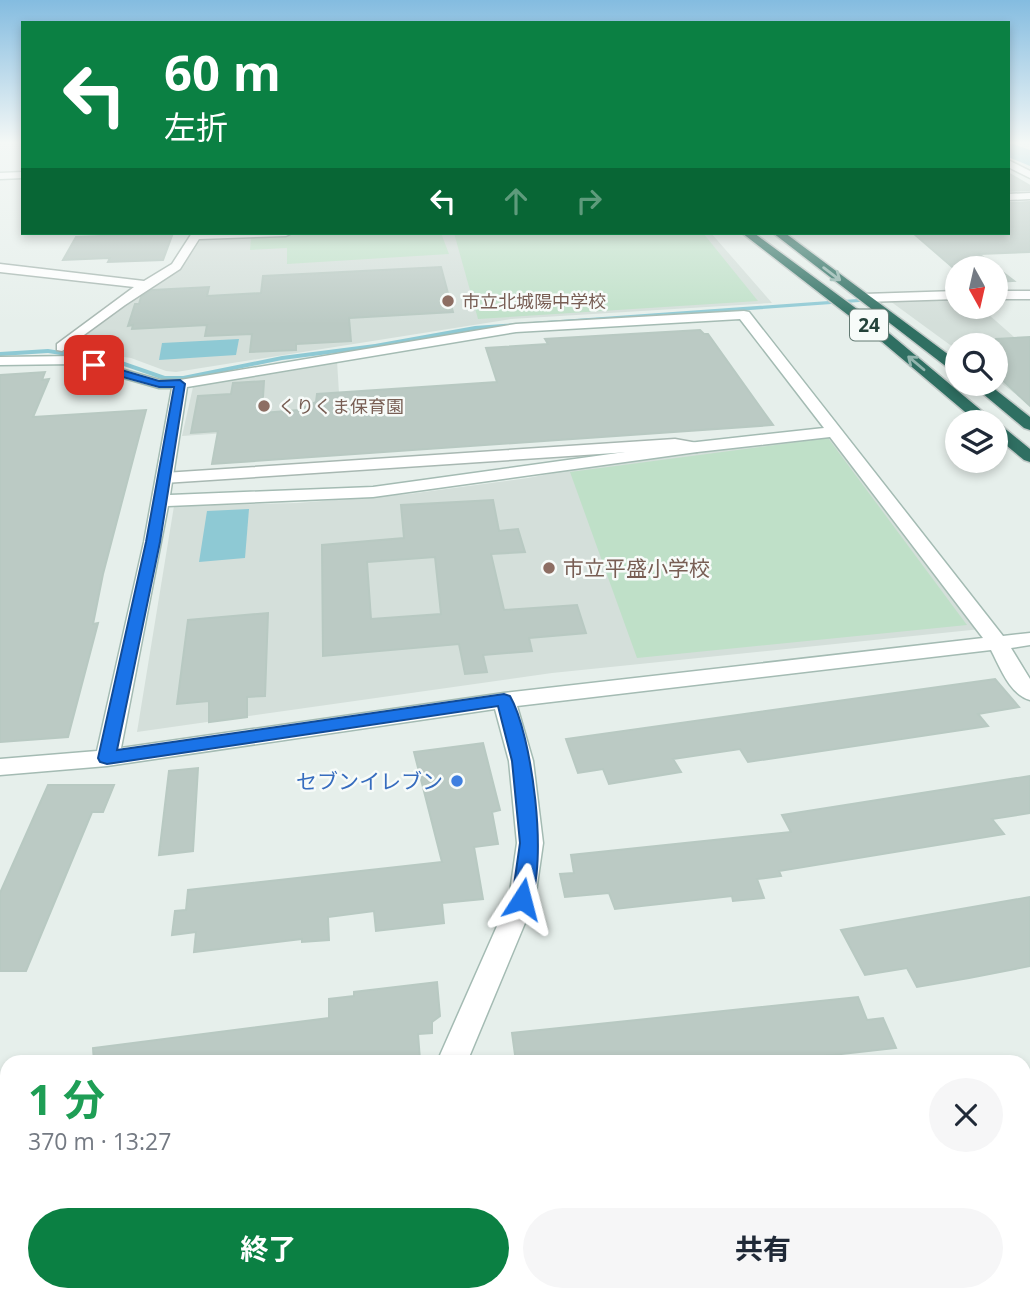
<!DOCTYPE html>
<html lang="ja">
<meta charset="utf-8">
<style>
:root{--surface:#fff;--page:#f6f6f7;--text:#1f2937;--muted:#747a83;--accent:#0b8043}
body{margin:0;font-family:"Open Sans","Noto Sans JP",sans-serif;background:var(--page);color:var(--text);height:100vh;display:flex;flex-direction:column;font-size:26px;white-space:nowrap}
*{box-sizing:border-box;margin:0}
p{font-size:23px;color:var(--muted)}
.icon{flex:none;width:38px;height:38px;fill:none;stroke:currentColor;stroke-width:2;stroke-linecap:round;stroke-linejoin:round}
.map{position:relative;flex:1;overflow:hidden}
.drawer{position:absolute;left:0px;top:1055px;width:1031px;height:247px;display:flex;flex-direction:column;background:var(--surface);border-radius:21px 21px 0 0;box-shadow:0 4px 10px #0003}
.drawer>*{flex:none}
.top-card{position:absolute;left:21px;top:21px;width:989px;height:214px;border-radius:0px;box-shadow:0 4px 10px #0003;background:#0b8043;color:#fff;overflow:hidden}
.needle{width:46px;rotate:172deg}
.controls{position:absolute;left:945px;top:256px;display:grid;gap:14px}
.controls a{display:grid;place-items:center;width:63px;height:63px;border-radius:50%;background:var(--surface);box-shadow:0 4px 10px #0003;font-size:35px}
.pin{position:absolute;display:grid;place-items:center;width:60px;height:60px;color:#fff;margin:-30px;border-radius:14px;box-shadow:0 4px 10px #0006}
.me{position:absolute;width:77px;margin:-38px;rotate:9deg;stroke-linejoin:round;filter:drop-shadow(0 0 5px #0008)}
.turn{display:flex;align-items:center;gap:24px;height:147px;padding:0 28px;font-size:32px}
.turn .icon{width:91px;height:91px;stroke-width:2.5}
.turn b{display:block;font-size:49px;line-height:60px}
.lanes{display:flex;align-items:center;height:66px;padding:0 28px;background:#0003;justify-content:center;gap:35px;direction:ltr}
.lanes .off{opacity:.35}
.round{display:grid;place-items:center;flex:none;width:74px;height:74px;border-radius:37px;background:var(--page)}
.head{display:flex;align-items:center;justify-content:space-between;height:119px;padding:0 28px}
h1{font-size:42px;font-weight:700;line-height:52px;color:#1e9e55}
.action{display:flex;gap:14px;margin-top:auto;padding:14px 28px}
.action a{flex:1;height:80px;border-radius:42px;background:var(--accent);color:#fff;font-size:28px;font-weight:700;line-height:80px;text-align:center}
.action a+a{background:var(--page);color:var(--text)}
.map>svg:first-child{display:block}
.built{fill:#d4dfda}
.green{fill:#bfe0c8}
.water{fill:#8ec9d4}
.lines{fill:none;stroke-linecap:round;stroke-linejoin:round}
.stream{fill:#8ec9d4;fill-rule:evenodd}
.river{fill:#8ec9d4;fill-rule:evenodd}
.building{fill:#bbcac4;stroke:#b8c9c2;stroke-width:2;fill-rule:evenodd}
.street-casing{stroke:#a8b8b2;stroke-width:3}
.secondary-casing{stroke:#a4bbb3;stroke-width:3}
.highway-casing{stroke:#c2cac8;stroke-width:3}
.street{fill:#fff;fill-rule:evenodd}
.secondary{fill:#fff;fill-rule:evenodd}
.highway{fill:#2f6f62;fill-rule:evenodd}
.oneway{stroke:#93b5ae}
.route{fill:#1a73e8;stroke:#114b97;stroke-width:2}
.education-dot{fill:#8d6e63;stroke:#f7fbf9;stroke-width:2.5}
.shop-dot{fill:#3f7fe0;stroke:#f7fbf9;stroke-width:2.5}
.labels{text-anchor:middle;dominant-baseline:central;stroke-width:5;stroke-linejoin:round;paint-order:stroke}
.far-education-label{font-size:18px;fill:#785e54;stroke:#f7fbf9;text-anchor:start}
.shield{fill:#f7fbf9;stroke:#637a73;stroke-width:2}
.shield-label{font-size:19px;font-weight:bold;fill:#24423a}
.education-label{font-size:21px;fill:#785e54;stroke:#f7fbf9;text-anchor:start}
.shop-label{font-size:21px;fill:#366cbe;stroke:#f7fbf9;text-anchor:end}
</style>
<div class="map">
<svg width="1030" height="1301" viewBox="0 0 1030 1301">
<rect width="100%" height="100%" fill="#e6efeb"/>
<g class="built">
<polygon points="325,233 711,233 772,303 511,319 176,372 166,371 131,358 81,351 78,348 77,341 129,299 186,262 201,239"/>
<polygon points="957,299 957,306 979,306 1030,351 1022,399 996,379 996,345 957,345 957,350 890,301"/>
<polygon points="337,361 341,425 182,436 193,387"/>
<polygon points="832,436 981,629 552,673 137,732 174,506 298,503 409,494 528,478 605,463"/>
</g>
<g class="green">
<polygon points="360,233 441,233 449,254 287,264 287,248 250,250 251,237"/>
<polygon points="454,233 703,233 758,301 478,319"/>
<polygon points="828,438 967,625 637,658 570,472"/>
</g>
<g class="water">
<polygon points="239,339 236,355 159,360 162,343"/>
<polygon points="249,509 245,558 199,562 207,511"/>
</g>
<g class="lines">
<polygon class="stream" points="871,298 873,299 873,301 475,330 375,348 282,360 183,380 164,380 118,364 48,353 0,356 0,352 48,349 119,360 165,376 183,376 282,356 375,344 475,326"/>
<polygon class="river" points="1008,142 1030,150 1030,166 1008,157"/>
</g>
<g class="building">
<polygon points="1008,173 1030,186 1030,190 1008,191"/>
<polygon points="1030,202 1030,252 979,254 1014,281 996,282 996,268 957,268 957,271 913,233 1008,233 1008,203"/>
<polygon points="173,233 163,260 108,262 110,258 63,260 76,237"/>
<polygon points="441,267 453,312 349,318 351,341 296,344 296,350 250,352 252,334 205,336 207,325 132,329 133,325 128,326 135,304 139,304 141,297 152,290 209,287 207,296 261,293 263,276"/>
<polygon points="700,330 704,334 708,334 773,425 212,464 218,431 191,433 198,396 231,394 233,383 264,381 262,413 299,410 316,402 317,394 497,382 486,348 548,344 545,339"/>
<polygon points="1030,337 1030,406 996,374 996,339"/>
<polygon points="45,372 42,380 49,379 33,417 146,410 103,574 93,624 98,623 68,737 0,742 0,375"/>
<path d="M493,500L499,531L518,529L525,552L491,554L504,610L577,605L586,633L529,638L532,651L483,655L487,672L465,674L459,644L323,656L322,545L404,538L401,505ZM435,557L441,614L371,619L367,562Z"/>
<polygon points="268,613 265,696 247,697 247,717 209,722 209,701 177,704 188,620"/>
<polygon points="995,679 1019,707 978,714 988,726 748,762 740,749 673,759 681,772 609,784 603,769 578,773 566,739"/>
<polygon points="483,743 500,810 492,812 498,844 474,847 483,899 442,903 444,923 376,931 374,911 328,917 329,940 302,942 302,939 194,952 196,932 172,935 175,911 186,910 188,890 442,862 414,752"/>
<polygon points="198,768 193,851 159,855 169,771"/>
<polygon points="1030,776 1030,813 992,819 1004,834 779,871 781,876 757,879 764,898 733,901 732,896 615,909 609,893 565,897 560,874 574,873 571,855 791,832 782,815"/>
<polygon points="48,785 114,785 103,812 92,812 26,971 0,971 0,893"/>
<polygon points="1030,897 1030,966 969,978 917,987 907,968 865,975 841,930"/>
<polygon points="437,982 440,1016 432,1022 432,1033 418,1034 420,1060 94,1062 93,1048 329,1018 329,999 354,996 354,992"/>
<polygon points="858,997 867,1020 883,1018 896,1048 770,1062 516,1062 512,1033"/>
</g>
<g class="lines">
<defs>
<g id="street">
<polygon points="1008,160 1030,171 1030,178 1008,167"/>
<polygon points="1030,193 1030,199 1008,200 1008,194"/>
<polygon points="192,233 292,233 286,236 199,239 180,269 125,305 62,351 57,350 57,344 134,287 0,272 0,264 144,281 172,264"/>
<polygon points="957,291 957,299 864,302 858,298 864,294"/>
<rect x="996" y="291" width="34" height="8"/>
<polygon points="675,439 703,444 705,447 697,452 675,449 164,483 156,478 164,473"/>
</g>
<g id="secondary">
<polygon points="23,172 23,178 0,179 0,173"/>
<path d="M744,311L749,312L1003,636L1030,633V645L1011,648L1030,679V700C1010,695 1000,667 991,650L517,706L533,761L543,843L535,899L467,1062H437L509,899L517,843L509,761L495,709L107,766L0,775V759L97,751L144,542L172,388H159L74,364L0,365V357L75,356L160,380H180L516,324ZM740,319L824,428L697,442L373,487L170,495L187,387L516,332ZM830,437L983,638L504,693L121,748L168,506L373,497L697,452Z"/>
<polygon points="296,1295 334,1295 332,1301 294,1301"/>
</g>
<g id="highway">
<polygon points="742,233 754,233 884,329 995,422 977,422 874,335"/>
<polygon points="773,233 785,233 957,361 957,372 952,371"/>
<polygon points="970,383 987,383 1030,417 1030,430 1024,428"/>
<polygon points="996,424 1002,426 1030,449 1030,462 1024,460 996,437"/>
</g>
</defs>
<use href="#street" class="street-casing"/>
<use href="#secondary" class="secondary-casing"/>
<use href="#highway" class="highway-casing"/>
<use href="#street" class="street"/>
<use href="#secondary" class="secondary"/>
<use href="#highway" class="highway"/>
</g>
<defs><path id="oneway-shaft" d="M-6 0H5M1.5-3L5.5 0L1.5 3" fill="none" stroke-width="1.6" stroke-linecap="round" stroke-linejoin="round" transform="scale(1.75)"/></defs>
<g class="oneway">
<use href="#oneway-shaft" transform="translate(832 274) rotate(37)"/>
<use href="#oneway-shaft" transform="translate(916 363) rotate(-140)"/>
</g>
<linearGradient id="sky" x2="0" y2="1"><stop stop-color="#84bce0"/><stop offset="0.44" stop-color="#f4f8f6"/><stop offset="1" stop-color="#f4f8f6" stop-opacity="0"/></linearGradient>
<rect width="1030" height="324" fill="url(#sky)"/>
<path class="route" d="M94,362L159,381L180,380L185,384L160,542L117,750L504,694L510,696C532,734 549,865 529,904L522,907L514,904L512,899L520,843L512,761L498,706L107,764L100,762L98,758L146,542L174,387H159L90,368L88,365Z"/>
<g class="education-dot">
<circle cx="448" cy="301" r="7"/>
<circle cx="264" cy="406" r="7"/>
<circle cx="549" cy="568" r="7"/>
</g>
<circle class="shop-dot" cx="457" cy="781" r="7"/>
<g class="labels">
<g class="far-education-label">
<text x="462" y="301">市立北城陽中学校</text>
<text x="278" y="406">くりくま保育園</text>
</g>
<rect class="shield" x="850" y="309.5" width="38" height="31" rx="5"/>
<g class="shield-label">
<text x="869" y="325">24</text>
</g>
<g class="education-label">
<text x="563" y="568">市立平盛小学校</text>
</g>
<g class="shop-label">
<text x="443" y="781">セブンイレブン</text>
</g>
</g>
</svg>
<div class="controls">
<a><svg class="needle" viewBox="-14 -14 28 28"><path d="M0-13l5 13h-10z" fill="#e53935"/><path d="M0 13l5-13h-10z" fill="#747a83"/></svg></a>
<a><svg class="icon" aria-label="search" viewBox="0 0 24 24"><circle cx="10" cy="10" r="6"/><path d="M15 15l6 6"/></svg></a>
<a><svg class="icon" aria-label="layers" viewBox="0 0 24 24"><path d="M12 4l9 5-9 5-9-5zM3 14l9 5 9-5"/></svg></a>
</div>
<div class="pin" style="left:94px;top:365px;background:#d93025"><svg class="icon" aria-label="arrive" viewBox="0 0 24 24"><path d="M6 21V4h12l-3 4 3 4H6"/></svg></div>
<svg class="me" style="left:522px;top:899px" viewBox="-20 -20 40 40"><path d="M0-17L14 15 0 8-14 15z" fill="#1a73e8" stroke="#fff" stroke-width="4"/></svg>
<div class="top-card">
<div class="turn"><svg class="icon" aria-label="left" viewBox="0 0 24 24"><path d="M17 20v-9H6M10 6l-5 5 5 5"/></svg><div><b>60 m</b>左折</div></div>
<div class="lanes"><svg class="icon" aria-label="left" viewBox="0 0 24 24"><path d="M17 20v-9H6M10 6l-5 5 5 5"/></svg><svg class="icon off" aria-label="ahead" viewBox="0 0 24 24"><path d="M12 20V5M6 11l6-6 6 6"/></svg><svg class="icon off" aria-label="right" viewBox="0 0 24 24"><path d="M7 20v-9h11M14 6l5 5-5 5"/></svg></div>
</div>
<section class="drawer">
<div class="head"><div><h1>1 分</h1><p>370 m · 13:27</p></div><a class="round"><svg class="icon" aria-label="close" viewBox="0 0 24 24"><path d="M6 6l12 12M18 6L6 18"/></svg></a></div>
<div class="action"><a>終了</a><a>共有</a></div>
</section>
</div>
